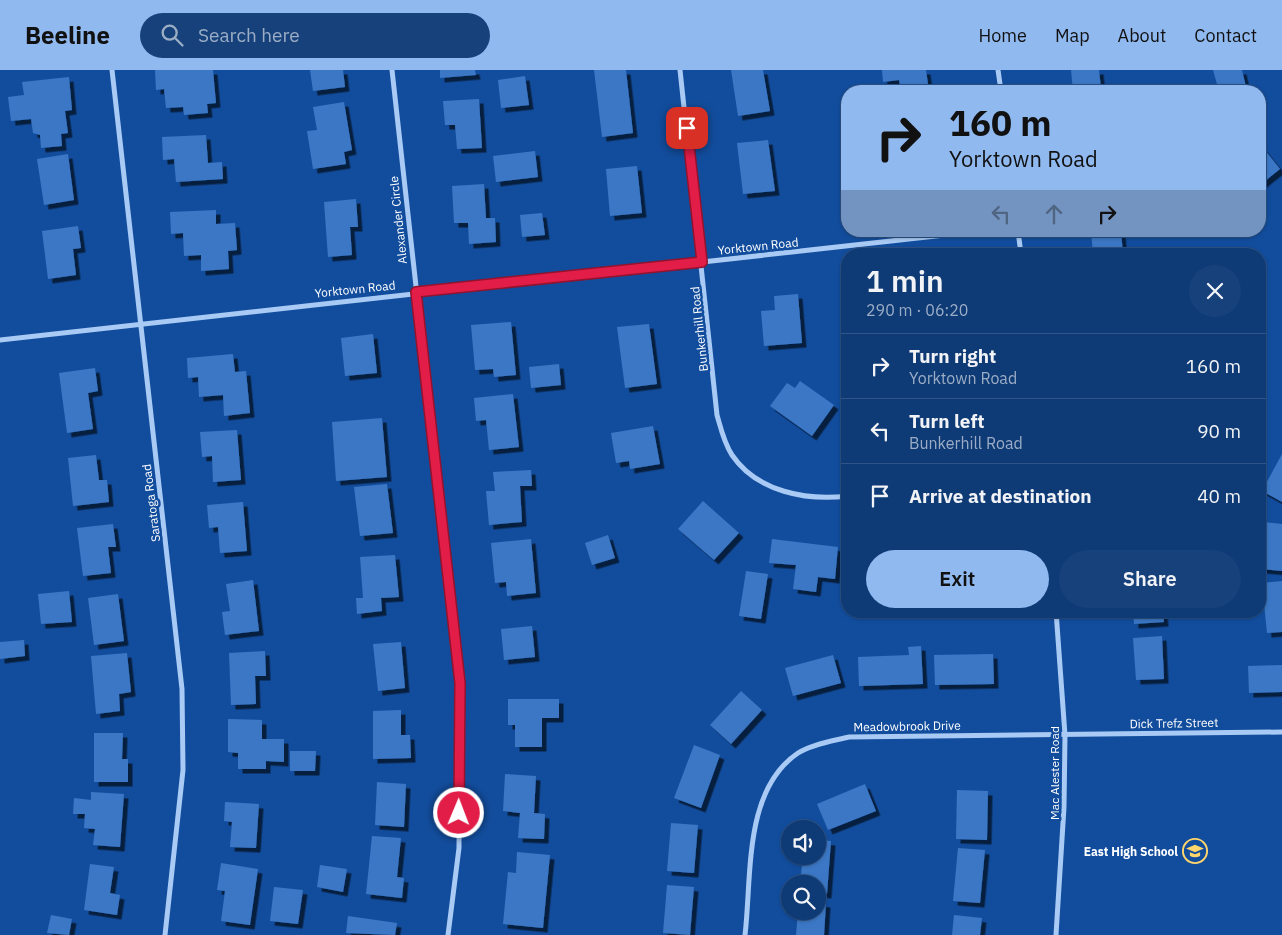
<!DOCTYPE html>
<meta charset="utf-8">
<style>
:root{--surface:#0e3a76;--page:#17417b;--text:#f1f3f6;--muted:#9badc5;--line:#2e5488;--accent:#90b9f0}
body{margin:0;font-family:"IBM Plex Sans",sans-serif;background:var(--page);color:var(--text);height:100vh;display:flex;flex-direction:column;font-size:19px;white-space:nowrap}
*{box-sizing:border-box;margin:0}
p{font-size:16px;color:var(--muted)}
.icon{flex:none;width:28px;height:28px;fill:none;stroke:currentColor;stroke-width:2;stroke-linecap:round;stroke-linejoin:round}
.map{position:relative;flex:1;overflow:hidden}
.panel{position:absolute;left:841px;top:178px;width:425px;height:370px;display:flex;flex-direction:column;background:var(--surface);border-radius:20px;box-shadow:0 1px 4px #0004,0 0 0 1px var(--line)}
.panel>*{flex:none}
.hud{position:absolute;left:841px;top:15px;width:425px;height:152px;border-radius:20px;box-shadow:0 1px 4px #0004,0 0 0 1px var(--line);background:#90b9f0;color:#111;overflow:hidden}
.fabs{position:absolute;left:781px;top:750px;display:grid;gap:10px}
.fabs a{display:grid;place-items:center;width:45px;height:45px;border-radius:50%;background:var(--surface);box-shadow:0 1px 4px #0004,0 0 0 1px var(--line);font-size:25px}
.pin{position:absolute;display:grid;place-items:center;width:42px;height:42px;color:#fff;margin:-21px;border-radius:10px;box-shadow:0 2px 8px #0006}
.me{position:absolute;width:55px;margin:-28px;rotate:1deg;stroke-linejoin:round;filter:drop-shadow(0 0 4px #0008)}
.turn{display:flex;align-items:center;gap:18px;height:105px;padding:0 25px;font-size:22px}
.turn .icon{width:65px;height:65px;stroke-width:2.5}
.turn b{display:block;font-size:35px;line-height:42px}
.lanes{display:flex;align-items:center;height:48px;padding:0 25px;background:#0003;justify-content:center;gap:25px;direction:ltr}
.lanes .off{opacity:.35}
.round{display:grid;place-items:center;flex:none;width:52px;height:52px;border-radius:26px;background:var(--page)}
.head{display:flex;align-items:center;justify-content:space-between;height:85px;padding:0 25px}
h1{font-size:30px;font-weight:600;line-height:38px}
.button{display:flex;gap:10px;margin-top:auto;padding:10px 25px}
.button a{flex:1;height:58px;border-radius:30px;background:var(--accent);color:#111;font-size:20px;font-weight:600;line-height:58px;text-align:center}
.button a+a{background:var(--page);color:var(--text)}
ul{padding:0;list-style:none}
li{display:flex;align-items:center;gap:15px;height:65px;padding:0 25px;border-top:1px solid var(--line)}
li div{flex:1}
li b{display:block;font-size:19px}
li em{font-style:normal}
header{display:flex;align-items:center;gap:30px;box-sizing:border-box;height:70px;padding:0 25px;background:var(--accent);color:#111}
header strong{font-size:24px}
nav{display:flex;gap:28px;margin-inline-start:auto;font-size:18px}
.search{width:350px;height:45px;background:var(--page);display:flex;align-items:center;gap:12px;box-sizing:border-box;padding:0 18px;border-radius:28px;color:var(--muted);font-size:19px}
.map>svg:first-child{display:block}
.building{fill:#3b77c4;filter:url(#shadow)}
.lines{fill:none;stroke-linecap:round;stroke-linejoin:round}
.street{stroke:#a8caf4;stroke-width:5}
.route-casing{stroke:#92132f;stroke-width:12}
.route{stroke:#e11d48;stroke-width:9}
.labels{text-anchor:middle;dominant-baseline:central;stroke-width:5;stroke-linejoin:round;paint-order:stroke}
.street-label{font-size:12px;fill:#fff;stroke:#124d9d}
.poi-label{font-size:12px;font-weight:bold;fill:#fff;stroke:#124d9d;text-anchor:end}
</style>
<header>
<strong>Beeline</strong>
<div class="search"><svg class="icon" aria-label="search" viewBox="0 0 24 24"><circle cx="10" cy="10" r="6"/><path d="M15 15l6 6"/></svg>Search here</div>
<nav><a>Home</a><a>Map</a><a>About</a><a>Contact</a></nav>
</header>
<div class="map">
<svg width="1282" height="865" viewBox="0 0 1282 865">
<defs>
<filter id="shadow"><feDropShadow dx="4.5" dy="4.5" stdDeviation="0" flood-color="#0009"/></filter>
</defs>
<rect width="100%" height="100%" fill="#124d9d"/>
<g class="building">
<polygon points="155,0 213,0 216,33 207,34 208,43 184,45 183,37 166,38 164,19 156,20"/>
<polygon points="310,0 343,0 345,17 313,21"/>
<polygon points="440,0 475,0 476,5 440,8"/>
<polygon points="594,0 626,0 633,63 602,67"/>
<polygon points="731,0 763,0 770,41 738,46"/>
<polygon points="882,0 926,0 929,21 901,21 899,10 883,12"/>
<polygon points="1071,0 1099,0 1101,18 1073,21"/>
<polygon points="1213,0 1242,0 1247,21 1219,21"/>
<polygon points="525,6 529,35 501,38 498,10"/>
<polygon points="69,7 72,40 65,41 68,63 61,64 62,76 41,78 40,65 33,63 31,49 11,51 8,27 24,25 22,12"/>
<polygon points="479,29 482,78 457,79 455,55 445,55 443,31"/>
<polygon points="344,32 352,80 344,82 346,94 313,99 307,61 317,60 313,37"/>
<polygon points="206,65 208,93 222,92 223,109 176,112 174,89 163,90 162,67"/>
<polygon points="768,70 775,121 743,124 737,73"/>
<polygon points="1260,74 1280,99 1260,115"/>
<polygon points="535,81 538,107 496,112 493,86"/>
<polygon points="68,84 74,130 44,135 37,89"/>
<polygon points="637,96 642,143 610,146 606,99"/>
<polygon points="484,114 486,148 495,148 496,172 469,174 468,153 454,153 452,116"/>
<polygon points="356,129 358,157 350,157 352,185 328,187 324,132"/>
<polygon points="216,140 216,154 235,153 237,180 228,181 229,199 201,201 201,185 184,186 183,163 171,164 170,142"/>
<polygon points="542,143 545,165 522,167 520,145"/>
<polygon points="78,156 81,178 73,179 76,205 48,209 42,161"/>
<polygon points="1091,161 1121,161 1123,184 1093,184"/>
<polygon points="798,224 802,273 764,276 761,241 775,240 774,226"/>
<polygon points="511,252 516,305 494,307 493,299 475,300 471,255"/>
<polygon points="649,254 657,314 625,318 617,257"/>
<polygon points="373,264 377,303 345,306 341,268"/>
<polygon points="233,284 235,302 246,301 250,343 224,346 223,325 199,327 198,307 188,308 187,288"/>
<polygon points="559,294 561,315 531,318 529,297"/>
<polygon points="95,298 98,321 88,323 93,359 67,363 59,303"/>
<polygon points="800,311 834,335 812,366 770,336 787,313 795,318"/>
<polygon points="513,324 519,377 489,380 486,350 476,351 474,328"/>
<polygon points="382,348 387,407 336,411 332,352"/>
<polygon points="848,355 848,374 843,375 841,356"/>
<polygon points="653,356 660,394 630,399 629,391 616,393 611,363"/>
<polygon points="237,360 241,410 213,412 212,386 202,387 200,362"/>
<polygon points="1282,384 1282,432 1262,421"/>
<polygon points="96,385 99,410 107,410 109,432 73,436 68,388"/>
<polygon points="531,400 532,416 520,416 522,452 489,455 486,421 495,421 493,402"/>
<polygon points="387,414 393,463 360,466 354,417"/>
<polygon points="703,431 739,463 714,490 678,459"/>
<polygon points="243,432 247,481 220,483 218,457 209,458 207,435"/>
<polygon points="1264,452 1282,454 1282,501 1260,499"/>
<polygon points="113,454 116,477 108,477 111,503 83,506 77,458"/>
<polygon points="608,465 615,488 592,495 585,473"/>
<polygon points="531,469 536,523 507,526 506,512 495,513 491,473"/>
<polygon points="772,469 838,477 835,509 818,507 816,522 793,519 796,495 769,493"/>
<polygon points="395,485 399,527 381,528 382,541 357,544 356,528 363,528 360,487"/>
<polygon points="746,501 768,504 761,549 739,546"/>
<polygon points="253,510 259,561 225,565 222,542 230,541 226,514"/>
<polygon points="1282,511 1282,562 1267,563 1262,513"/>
<polygon points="69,521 72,552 41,554 38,524"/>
<polygon points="118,524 124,571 94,575 88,528"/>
<polygon points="1133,541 1163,541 1164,552 1134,554"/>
<polygon points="532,556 535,587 504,590 501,559"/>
<polygon points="1162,566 1164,609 1136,610 1133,568"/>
<polygon points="24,570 25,586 0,589 0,572"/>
<polygon points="401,572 405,618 378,621 373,574"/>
<polygon points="921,576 923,614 859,616 858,587 909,585 908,577"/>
<polygon points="265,581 266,606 255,606 256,634 231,635 229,583"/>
<polygon points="127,583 131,622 119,624 120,641 96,644 91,586"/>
<polygon points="993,584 994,614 935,615 934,585"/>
<polygon points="833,585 841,613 793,626 785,598"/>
<polygon points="1282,595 1282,622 1249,623 1248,596"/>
<polygon points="741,621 762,640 731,674 710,655"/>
<polygon points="508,629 559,629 559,648 542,648 542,677 515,677 515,655 508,655"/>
<polygon points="401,640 401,665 410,665 411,688 373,689 373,641"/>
<polygon points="228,649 262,650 262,669 284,669 284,692 266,691 266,699 238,699 238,683 228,682"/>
<polygon points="94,663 123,663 122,689 128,689 128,712 94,712"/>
<polygon points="694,675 720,685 701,738 674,728"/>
<polygon points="290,681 316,681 315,701 290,701"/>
<polygon points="505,704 536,706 534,743 545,744 544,769 518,768 520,743 503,741"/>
<polygon points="377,712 406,714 404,757 375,755"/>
<polygon points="865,714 876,741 828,760 817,734"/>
<polygon points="957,720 988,721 987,770 956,769"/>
<polygon points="91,722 124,724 120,777 93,775 95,759 84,758 85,744 73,744 74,728 91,730"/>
<polygon points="225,732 259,734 256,778 230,777 232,752 224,751"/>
<polygon points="671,753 698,755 694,803 667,801"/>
<polygon points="372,766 401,768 397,807 404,808 402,828 366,824"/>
<polygon points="818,770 831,771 827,824 818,823 818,814 800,814 803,786 818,786"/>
<polygon points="958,778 985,780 980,833 953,831"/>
<polygon points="517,782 550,785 543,858 503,854 508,802 516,803"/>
<polygon points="221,793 258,799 250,855 221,851 225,821 217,820"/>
<polygon points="90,794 114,797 110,823 120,825 117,845 84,840"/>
<polygon points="320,795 347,799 343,822 317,817"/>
<polygon points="667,815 694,817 690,865 663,863"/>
<polygon points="274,817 303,820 298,854 270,851"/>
<polygon points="818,832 826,833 824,865 796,865 798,841 818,841"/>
<polygon points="51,845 72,849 69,865 47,863"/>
<polygon points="954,845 982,848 980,865 952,865"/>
<polygon points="348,846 397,853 395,865 346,863"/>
</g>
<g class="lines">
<g class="street">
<polyline points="112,0 182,619 183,700 165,865"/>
<polyline points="392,0 460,613 459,778 448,865"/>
<path d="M680,0L717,345C721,359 724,373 732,385C757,422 807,431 848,426"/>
<polyline points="998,0 1001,21"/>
<polyline points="1018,161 1021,184"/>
<polyline points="0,270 981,161"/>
<polyline points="1056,541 1065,665 1064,737 1056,865"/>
<path d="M745,865C752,807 743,720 798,683C812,674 833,671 849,667L1282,662"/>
</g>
</g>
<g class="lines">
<defs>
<polyline id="route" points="459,743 460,613 416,222 702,192 687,58"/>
</defs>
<use href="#route" class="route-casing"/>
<use href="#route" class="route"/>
</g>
<defs>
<symbol id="school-ring" viewBox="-11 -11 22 22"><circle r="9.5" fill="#124d9d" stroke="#ffd66c" stroke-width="1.5"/><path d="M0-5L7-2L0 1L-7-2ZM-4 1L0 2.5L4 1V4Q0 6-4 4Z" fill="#ffd66c"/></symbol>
</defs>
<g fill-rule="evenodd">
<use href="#school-ring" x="1181" y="767" width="28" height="28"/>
</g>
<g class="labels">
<g class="street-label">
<text transform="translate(398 150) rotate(-96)">Alexander Circle</text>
<text transform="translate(758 176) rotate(-6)">Yorktown Road</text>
<text transform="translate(355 219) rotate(-6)">Yorktown Road</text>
<text transform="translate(699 259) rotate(-96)">Bunkerhill Road</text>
<text transform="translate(151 433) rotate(-97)">Saratoga Road</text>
<text transform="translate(1174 653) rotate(-1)">Dick Trefz Street</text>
<text transform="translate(907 656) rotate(-1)">Meadowbrook Drive</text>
<text transform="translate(1054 703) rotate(-90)">Mac Alester Road</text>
</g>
<g class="poi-label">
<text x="1178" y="781">East High School</text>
</g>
</g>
</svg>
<div class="fabs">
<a><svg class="icon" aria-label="sound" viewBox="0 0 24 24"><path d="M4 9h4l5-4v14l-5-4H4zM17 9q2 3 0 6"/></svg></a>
<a><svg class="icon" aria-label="search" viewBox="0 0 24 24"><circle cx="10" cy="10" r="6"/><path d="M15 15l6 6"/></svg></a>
</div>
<div class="pin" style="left:687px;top:58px;background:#d93025"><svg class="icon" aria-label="arrive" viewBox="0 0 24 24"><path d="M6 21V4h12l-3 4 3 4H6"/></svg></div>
<svg class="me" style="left:459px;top:743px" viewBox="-20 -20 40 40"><circle r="17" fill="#e11d48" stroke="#fff" stroke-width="3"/><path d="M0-11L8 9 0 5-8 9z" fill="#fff"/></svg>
<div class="hud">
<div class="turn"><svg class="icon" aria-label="right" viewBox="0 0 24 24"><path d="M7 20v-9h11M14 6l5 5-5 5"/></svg><div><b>160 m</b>Yorktown Road</div></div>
<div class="lanes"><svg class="icon off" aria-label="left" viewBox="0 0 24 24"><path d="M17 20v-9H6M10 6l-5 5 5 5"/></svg><svg class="icon off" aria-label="ahead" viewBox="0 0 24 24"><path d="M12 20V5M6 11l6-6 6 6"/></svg><svg class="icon" aria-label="right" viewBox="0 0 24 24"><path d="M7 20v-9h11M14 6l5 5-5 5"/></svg></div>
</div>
<section class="panel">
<div class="head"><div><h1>1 min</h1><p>290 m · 06:20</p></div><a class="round"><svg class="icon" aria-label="close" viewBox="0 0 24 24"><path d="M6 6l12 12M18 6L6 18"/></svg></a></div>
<ul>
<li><svg class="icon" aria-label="right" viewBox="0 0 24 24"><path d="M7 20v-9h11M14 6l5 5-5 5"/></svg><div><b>Turn right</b><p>Yorktown Road</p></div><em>160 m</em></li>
<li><svg class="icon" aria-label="left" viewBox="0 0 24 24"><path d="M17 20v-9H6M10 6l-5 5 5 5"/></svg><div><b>Turn left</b><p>Bunkerhill Road</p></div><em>90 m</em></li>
<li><svg class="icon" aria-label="arrive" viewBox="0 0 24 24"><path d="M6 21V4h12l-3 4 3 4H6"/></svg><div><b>Arrive at destination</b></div><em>40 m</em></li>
</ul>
<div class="button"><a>Exit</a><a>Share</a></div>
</section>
</div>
